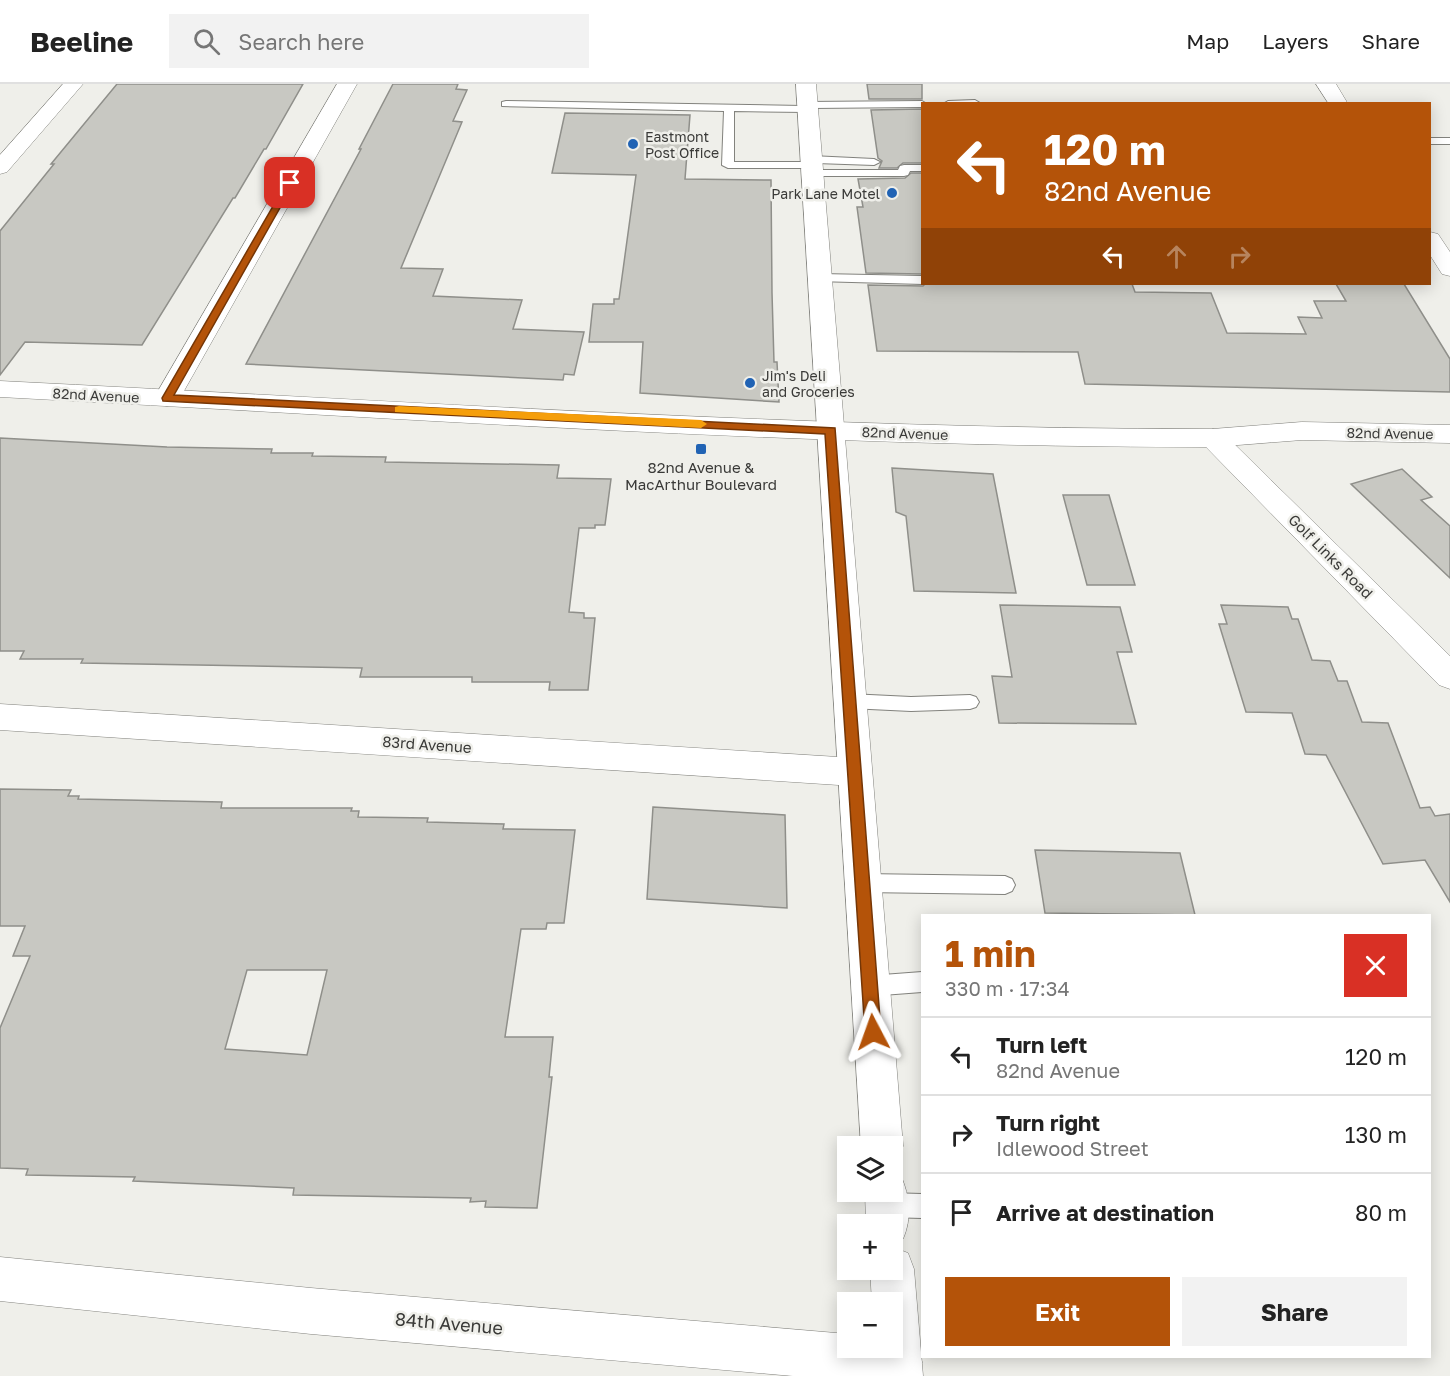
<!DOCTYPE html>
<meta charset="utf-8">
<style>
:root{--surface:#fff;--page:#f2f2f2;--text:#222;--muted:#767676;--line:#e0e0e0;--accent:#b45309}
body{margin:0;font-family:"Golos Text",sans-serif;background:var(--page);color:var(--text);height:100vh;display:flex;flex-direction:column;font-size:22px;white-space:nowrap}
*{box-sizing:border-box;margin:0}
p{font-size:20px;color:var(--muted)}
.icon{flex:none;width:33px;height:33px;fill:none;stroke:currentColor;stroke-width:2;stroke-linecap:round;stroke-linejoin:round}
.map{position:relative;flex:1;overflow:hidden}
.sheet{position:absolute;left:921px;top:830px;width:510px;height:444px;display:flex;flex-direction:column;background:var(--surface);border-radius:0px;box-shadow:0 3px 15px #0003}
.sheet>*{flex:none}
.banner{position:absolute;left:921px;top:18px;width:510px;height:183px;border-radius:0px;box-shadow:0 3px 15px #0003;background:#b45309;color:#fff;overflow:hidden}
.buttons{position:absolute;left:837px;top:1052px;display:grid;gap:12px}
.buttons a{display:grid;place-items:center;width:66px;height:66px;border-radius:0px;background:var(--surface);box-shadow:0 3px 15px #0003;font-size:30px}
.pin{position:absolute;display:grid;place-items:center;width:51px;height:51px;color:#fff;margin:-26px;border-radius:12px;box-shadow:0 3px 9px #0006}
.me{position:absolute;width:66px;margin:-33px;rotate:356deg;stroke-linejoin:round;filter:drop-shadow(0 0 4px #0008)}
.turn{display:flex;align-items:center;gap:21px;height:126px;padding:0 24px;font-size:27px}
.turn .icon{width:78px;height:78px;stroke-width:2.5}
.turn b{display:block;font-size:42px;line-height:51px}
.lanes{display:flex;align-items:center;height:57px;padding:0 24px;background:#0003;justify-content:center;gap:30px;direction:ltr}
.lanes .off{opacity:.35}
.round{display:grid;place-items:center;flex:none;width:63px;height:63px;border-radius:0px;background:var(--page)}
.summary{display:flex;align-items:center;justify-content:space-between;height:102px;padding:0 24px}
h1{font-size:36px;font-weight:700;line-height:45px;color:var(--accent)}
.primary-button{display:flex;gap:12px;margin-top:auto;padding:12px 24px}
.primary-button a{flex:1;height:69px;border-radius:0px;background:var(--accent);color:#fff;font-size:24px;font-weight:700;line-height:69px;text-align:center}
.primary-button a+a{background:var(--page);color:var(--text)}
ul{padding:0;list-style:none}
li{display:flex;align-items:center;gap:18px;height:78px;padding:0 24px;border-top:2px solid var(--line)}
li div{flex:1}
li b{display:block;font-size:22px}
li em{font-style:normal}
header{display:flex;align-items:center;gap:36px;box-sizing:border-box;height:84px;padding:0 30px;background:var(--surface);border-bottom:2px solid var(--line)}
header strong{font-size:28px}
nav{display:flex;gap:33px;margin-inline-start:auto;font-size:21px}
.search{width:420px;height:54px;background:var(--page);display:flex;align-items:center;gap:15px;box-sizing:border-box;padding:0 21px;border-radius:0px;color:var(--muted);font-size:22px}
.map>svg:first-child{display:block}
.building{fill:#c8c8c2;stroke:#8f8f8a;stroke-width:1.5;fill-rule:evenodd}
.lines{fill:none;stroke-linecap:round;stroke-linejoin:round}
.service-casing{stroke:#82827d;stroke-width:2}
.minor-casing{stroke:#82827d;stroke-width:1}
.tertiary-casing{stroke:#82827d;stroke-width:1}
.secondary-casing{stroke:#82827d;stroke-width:1}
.service{fill:#fff;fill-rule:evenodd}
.minor{fill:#fff;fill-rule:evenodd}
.tertiary{fill:#fff;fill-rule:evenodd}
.secondary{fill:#fff;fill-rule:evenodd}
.route{fill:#b45309;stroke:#753606;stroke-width:1.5}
.slow{fill:#f59e0b}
.poi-dot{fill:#2163b4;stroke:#efefea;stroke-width:2}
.labels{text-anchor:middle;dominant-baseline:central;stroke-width:5;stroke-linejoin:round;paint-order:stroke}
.far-poi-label{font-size:14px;fill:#3a3a38;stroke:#efefea;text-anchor:start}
.far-street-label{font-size:14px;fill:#3a3a38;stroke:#efefea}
.poi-label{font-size:15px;fill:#3a3a38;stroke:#efefea}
.street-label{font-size:15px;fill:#3a3a38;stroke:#efefea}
.near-street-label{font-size:18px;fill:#3a3a38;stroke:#efefea}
</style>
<header>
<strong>Beeline</strong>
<div class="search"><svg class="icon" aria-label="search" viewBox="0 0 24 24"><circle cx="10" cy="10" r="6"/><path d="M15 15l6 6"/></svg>Search here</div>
<nav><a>Map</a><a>Layers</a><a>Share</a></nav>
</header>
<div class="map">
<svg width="1450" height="1292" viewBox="0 0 1450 1292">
<rect width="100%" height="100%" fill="#efefea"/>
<g class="building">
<polygon points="117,0 303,0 266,65 264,65 235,114 233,114 142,261 25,258 0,291 0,147 54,80 51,80"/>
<polygon points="393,0 458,0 456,5 467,6 453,37 462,38 401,184 443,185 433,212 522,216 513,245 584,248 574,291 564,290 563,296 246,280 361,65 359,65"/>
<polygon points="867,0 922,0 922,15 869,15"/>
<polygon points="922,25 922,79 903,79 897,84 879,84 882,77 878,74 871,26"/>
<polygon points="565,29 690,31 685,95 771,96 772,209 774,278 777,278 779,318 640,309 643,258 589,258 593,220 614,220 614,215 619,215 636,91 552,89"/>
<polygon points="911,89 922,89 922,190 866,189 857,123 863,123 858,95 905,94"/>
<polygon points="925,200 1132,200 1135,208 1211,209 1227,249 1306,250 1298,233 1322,234 1314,217 1346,217 1336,200 1404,200 1450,275 1450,308 1085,300 1078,268 877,267 868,201 923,202"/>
<polygon points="0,354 167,363 272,365 271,369 313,369 312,372 386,373 385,378 559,381 557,394 611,395 605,441 595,441 595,444 579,444 569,528 584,529 584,534 595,534 588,606 549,606 550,598 472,598 472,593 360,593 362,584 81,579 83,575 20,575 24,567 0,567"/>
<polygon points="892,384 993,390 1016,509 914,507 906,432 896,428"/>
<polygon points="1402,385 1432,413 1421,416 1450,442 1450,494 1351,400"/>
<polygon points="1063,411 1109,411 1135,501 1087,501"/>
<polygon points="1000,521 1120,523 1132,568 1117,568 1136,640 999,639 992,592 1012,593"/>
<polygon points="1221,521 1288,523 1292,535 1298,535 1312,576 1330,577 1338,597 1347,597 1362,638 1388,639 1420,724 1430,723 1435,732 1450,730 1450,818 1425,776 1383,780 1326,671 1305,670 1292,629 1246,628 1219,540 1227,540"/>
<path d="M0,705L71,706L68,712H79L78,715L222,718L221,724H352L351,727H359L358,733L428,734L427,738L504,740L503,745L575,746L564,839H547L546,845H521L505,953H553L549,993H552L537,1124L485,1123L486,1117L470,1118L471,1114L293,1111L294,1104L133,1097L135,1093L26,1091L28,1085L0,1084V944L30,872H13L25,842H0ZM247,886H327L307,971L225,965Z"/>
<polygon points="653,723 785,731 787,824 647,815"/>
<polygon points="1035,766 1180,769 1195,831 1045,829"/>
</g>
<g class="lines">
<defs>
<g id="service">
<polygon points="975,16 980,19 943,20 948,17"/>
<polygon points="506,17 802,22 807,18 922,17 927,20 922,20 922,23 812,24 807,28 734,27 734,78 808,78 805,75 811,72 874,75 880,78 874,81 816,79 816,83 812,84 728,84 722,81 724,27 502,22 502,18"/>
<rect x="1430" y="54" width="20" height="6"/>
<polygon points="904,81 922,81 922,87 910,87 908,91 904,92 812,92 806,89 812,86 898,86 900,82"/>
<polygon points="820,190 922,192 923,200 816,197 814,194 816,191"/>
<polygon points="849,610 911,613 970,611 976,613 979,618 976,623 970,625 911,627 849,624 843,622 840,617 843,612"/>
<polygon points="862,790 1005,792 1012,795 1015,801 1012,807 1005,810 862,808 855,805 852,799 855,793"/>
<polygon points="922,888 922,908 869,912 862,909 858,902 862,895 869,892"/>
<polygon points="887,1109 922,1110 922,1134 887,1133 879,1129 875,1121 879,1113"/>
</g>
<g id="minor">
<polygon points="63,0 83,0 7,88 0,90 0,71"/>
<polygon points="337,0 357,0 180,314 176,320 167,322 158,320 154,314"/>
<polygon points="1316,0 1336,0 1348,20 1329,20"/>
<polygon points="1430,148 1438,150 1450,168 1450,192 1442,190 1430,171"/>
<polygon points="1302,338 1450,341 1450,359 1302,356 1213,363 1204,360 1200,354 1204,348 1213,345"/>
<polygon points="0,620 854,674 866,678 871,688 866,698 854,702 0,646"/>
<polygon points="0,1173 311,1204 848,1250 848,1263 892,1263 892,1254 915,1262 922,1278 917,1292 793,1292 311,1250 0,1217"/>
</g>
<path id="tertiary" d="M0,297C404,317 808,345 1213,345L1222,348L1450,572V605L1439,601L1206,363C804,363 402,334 0,313Z"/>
<g id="secondary">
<polygon points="796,0 816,0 903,1062 897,1077 892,1079 892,1062 861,1062"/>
<path d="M892,1088L901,1092C910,1113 912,1134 903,1155L892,1160V1140H866L865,1107H892Z"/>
<polygon points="892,1163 908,1169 914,1185 923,1292 877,1292 875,1263 892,1263 892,1218 872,1218 870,1185 892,1185"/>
</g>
</defs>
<use href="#service" class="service-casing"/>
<use href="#minor" class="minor-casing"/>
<use href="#tertiary" class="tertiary-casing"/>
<use href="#secondary" class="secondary-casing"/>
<use href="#service" class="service"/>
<use href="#minor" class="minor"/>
<use href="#tertiary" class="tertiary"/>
<use href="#secondary" class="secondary"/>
</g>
<polygon class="route" points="287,98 294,99 174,311 835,344 881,948 879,953 873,956 867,953 865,948 825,350 163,317 162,314"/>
<polygon class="slow" points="399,322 701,336 707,340 701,344 395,328 395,323"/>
<g class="poi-dot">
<circle cx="633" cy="60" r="6"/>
<circle cx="892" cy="109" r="6"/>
<circle cx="750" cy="299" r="6"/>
<rect x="695" y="359" width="12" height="12" rx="3"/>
</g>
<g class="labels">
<g class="far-poi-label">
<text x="645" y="52">Eastmont<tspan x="645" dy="16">Post Office</tspan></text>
<text x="880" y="109" text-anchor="end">Park Lane Motel</text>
<text x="762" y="291">Jim's Deli<tspan x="762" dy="16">and Groceries</tspan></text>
</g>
<g class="far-street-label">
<text transform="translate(96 311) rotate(3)">82nd Avenue</text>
<text transform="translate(905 349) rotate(2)">82nd Avenue</text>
<text transform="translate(1390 349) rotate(1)">82nd Avenue</text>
</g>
<g class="poi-label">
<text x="701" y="383">82nd Avenue &amp;<tspan x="701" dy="17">MacArthur Boulevard</tspan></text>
</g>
<g class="street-label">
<text transform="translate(1331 472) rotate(45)">Golf Links Road</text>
<text transform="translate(427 660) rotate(4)">83rd Avenue</text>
</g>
<g class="near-street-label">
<text transform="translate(449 1239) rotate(5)">84th Avenue</text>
</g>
</g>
</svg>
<div class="buttons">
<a><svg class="icon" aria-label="layers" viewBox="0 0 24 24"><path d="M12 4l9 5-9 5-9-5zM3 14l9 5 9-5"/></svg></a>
<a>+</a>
<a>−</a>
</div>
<div class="pin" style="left:290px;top:99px;background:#d93025"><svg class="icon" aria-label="arrive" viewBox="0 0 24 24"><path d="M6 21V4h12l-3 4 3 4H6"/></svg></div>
<svg class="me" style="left:873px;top:948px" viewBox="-20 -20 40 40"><path d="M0-17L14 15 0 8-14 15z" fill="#b45309" stroke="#fff" stroke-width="4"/></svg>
<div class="banner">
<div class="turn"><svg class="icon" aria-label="left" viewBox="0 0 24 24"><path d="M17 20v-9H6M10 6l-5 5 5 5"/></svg><div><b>120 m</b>82nd Avenue</div></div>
<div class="lanes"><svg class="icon" aria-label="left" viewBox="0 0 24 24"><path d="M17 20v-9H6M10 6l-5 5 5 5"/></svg><svg class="icon off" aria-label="ahead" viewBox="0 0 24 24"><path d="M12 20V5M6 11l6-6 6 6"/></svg><svg class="icon off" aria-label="right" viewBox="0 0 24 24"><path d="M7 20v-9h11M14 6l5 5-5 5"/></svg></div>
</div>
<section class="sheet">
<div class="summary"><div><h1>1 min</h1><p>330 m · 17:34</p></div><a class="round" style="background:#d93025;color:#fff"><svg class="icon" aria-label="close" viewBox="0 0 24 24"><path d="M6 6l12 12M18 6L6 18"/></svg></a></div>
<ul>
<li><svg class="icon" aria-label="left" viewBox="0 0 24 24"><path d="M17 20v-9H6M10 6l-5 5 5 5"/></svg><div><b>Turn left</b><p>82nd Avenue</p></div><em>120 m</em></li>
<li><svg class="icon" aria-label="right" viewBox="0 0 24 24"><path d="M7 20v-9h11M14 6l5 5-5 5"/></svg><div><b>Turn right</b><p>Idlewood Street</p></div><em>130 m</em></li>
<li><svg class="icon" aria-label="arrive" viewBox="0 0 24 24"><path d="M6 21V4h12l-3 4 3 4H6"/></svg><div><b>Arrive at destination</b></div><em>80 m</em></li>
</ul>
<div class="primary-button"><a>Exit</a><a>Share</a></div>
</section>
</div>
